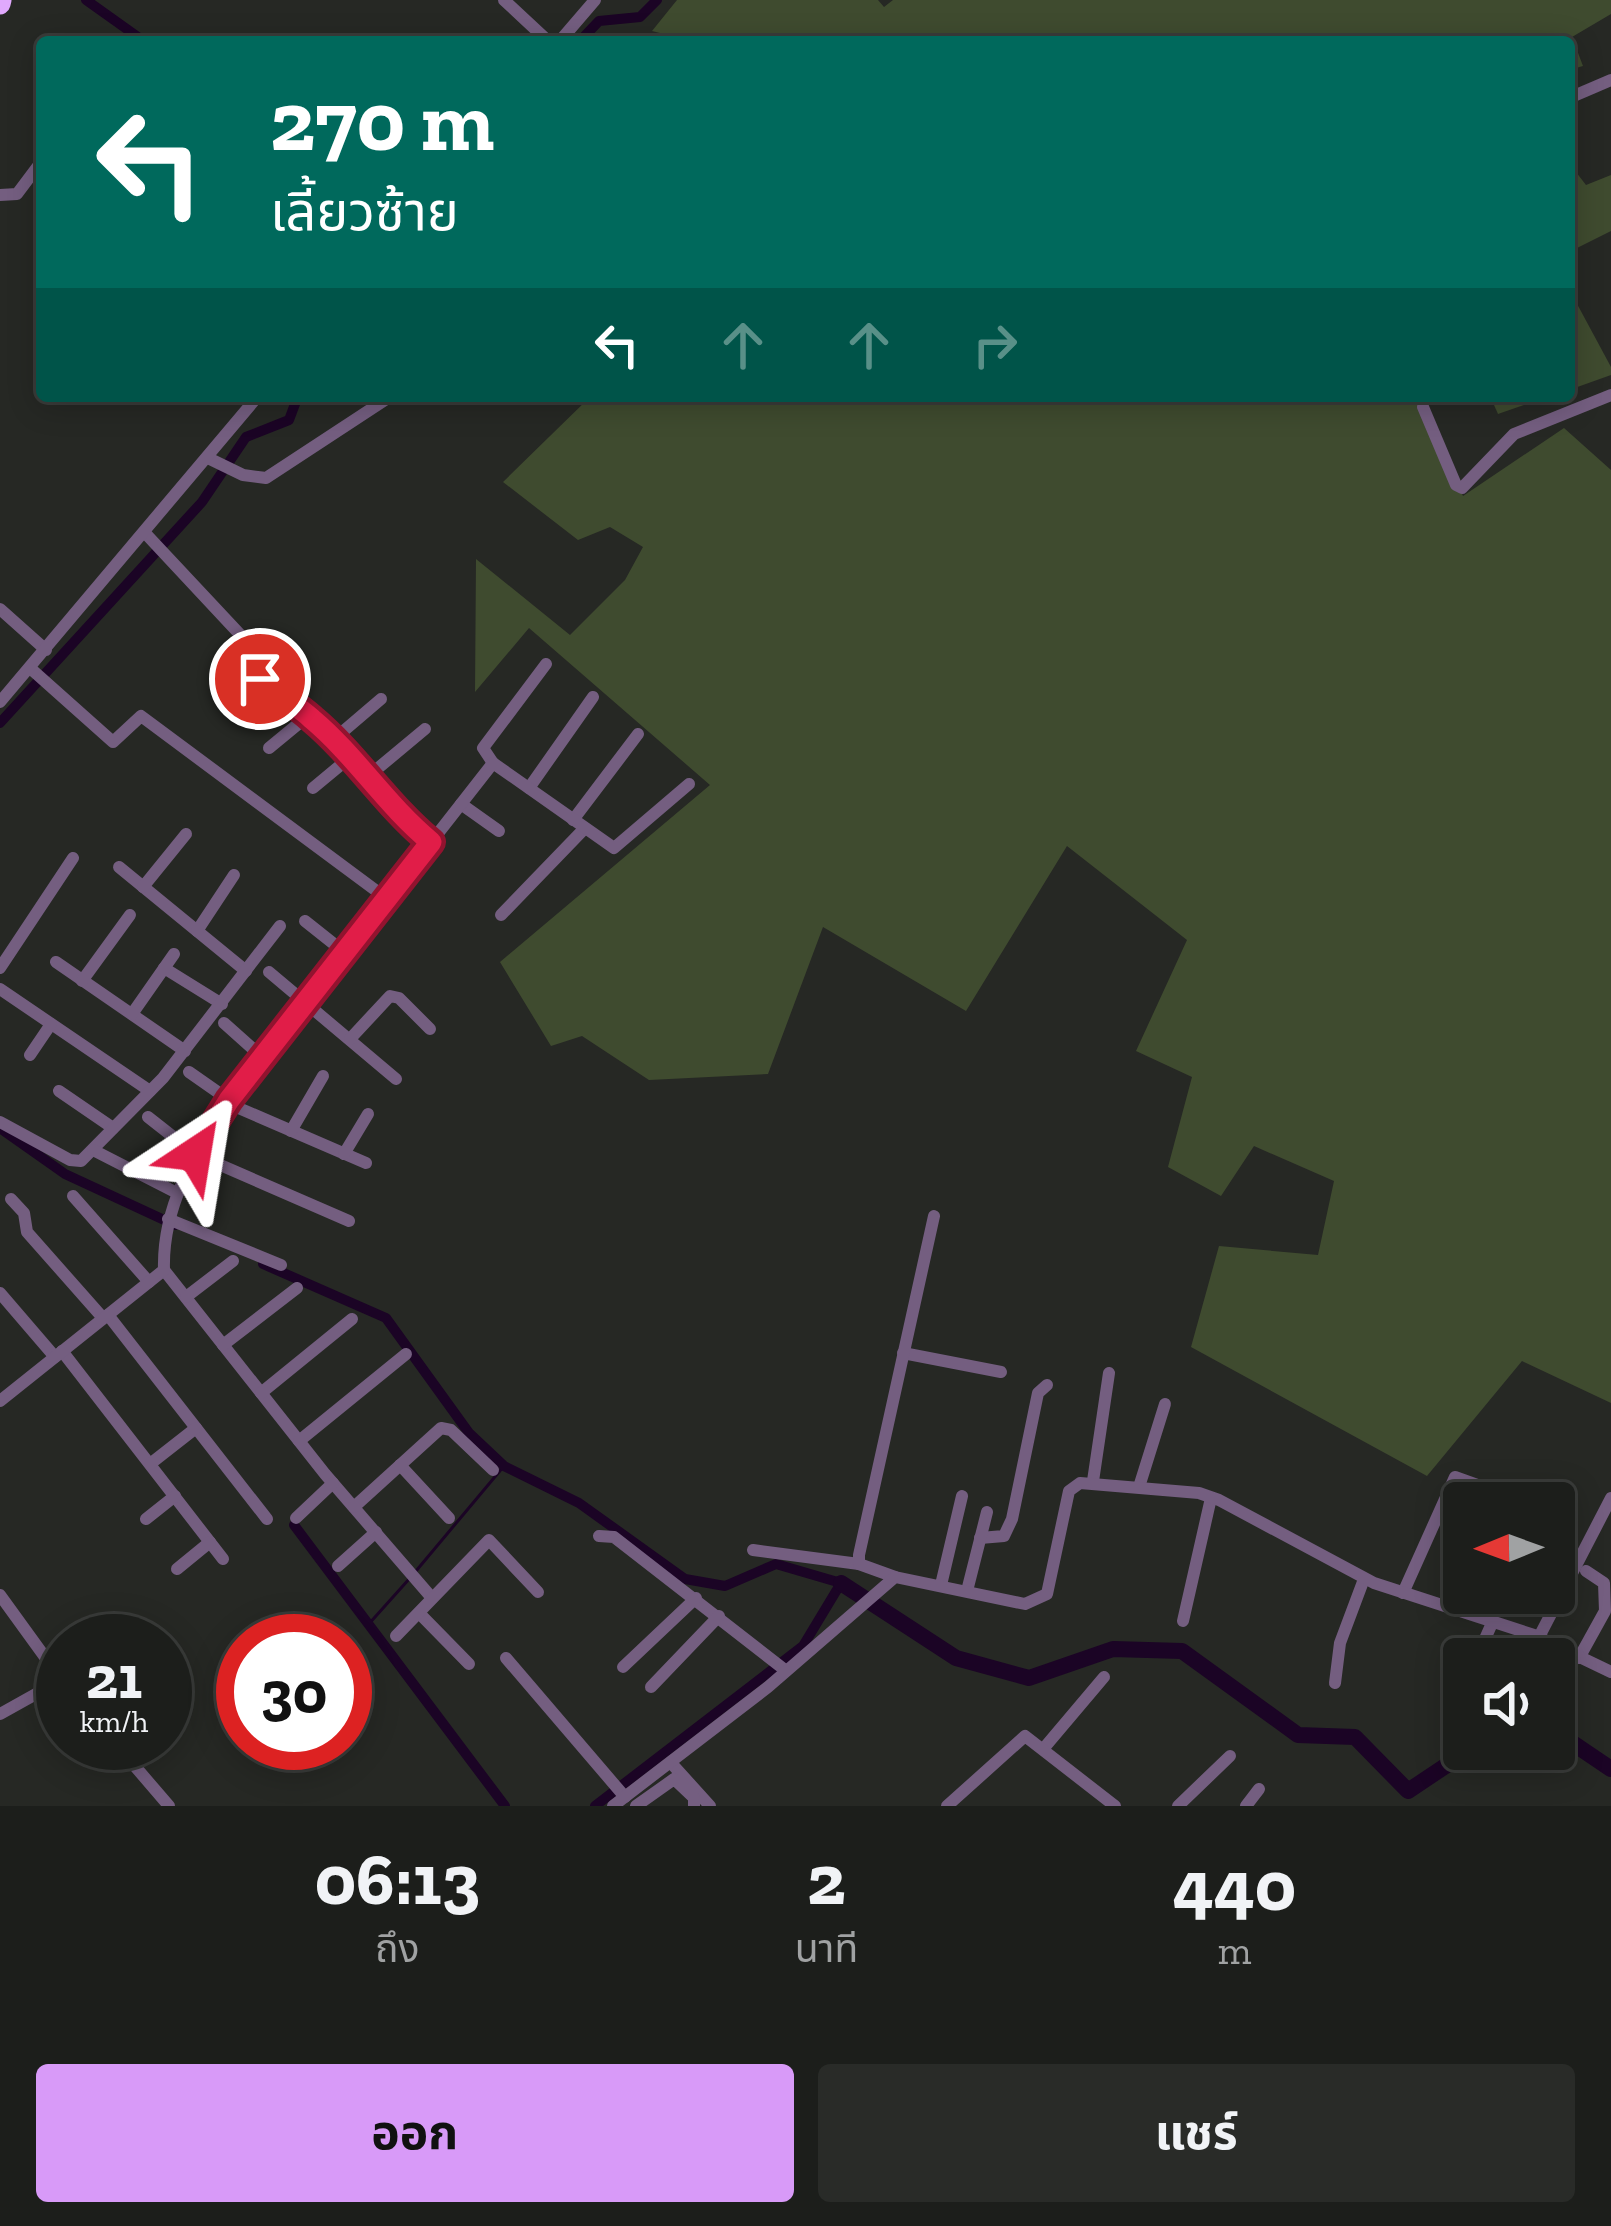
<!DOCTYPE html>
<html lang="th">
<meta charset="utf-8">
<style>
:root{--surface:#1c1e1b;--page:#292b28;--text:#f1f3f6;--muted:#a0a2a3;--line:#3a3c3a;--accent:#d89af8}
body{margin:0;font-family:"Zilla Slab","Noto Sans Thai",serif;background:var(--page);color:var(--text);height:100vh;display:flex;flex-direction:column;font-size:45px;white-space:nowrap}
*{box-sizing:border-box;margin:0}
p{font-size:39px;color:var(--muted)}
.icon{flex:none;width:66px;height:66px;fill:none;stroke:currentColor;stroke-width:2;stroke-linecap:round;stroke-linejoin:round}
.map{position:relative;height:1806px;overflow:hidden}
.side{display:flex;flex-direction:column;background:var(--surface);flex:1}
.side>*{flex:none}
.top-card{position:absolute;left:36px;top:36px;width:1539px;height:366px;border-radius:12px;box-shadow:0 6px 30px #0003,0 0 0 3px var(--line);background:#00695c;color:#fff;overflow:hidden}
.needle{width:78px;rotate:269deg}
.controls{position:absolute;left:1443px;top:1482px;display:grid;gap:24px}
.controls a{display:grid;place-items:center;width:132px;height:132px;border-radius:12px;background:var(--surface);box-shadow:0 6px 30px #0003,0 0 0 3px var(--line);font-size:60px}
.speed{position:absolute;left:36px;top:1614px;display:flex;gap:24px;font-size:60px;font-weight:700;text-align:center}
.speed>*{display:grid;place-content:center;width:156px;height:156px;border-radius:50%;background:var(--surface);box-shadow:0 6px 30px #0003,0 0 0 3px var(--line);line-height:1}
.speed small{font-size:30px;font-weight:400}
.speed .limit{border:18px solid #d22;background:#fff;color:#111}
.pin{position:absolute;display:grid;place-items:center;width:102px;height:102px;color:#fff;margin:-51px;border:6px solid #fff;border-radius:50%;box-shadow:0 3px 12px #0007}
.me{position:absolute;width:132px;margin:-66px;rotate:33deg;stroke-linejoin:round;filter:drop-shadow(0 0 9px #0008)}
.turn{display:flex;align-items:center;gap:42px;height:252px;padding:0 36px;font-size:54px}
.turn .icon{width:156px;height:156px;stroke-width:2.5}
.turn b{display:block;font-size:84px;line-height:102px}
.lanes{display:flex;align-items:center;height:114px;padding:0 36px;background:#0003;justify-content:center;gap:60px;direction:ltr}
.lanes .off{opacity:.35}
.eta{display:flex;justify-content:space-evenly;align-items:center;height:204px;text-align:center}
.eta b{font-size:72px;font-weight:700;line-height:84px}
.cta{display:flex;gap:24px;margin-top:auto;padding:24px 36px}
.cta a{flex:1;height:138px;border-radius:12px;background:var(--accent);color:#111;font-size:48px;font-weight:700;line-height:138px;text-align:center}
.cta a+a{background:var(--page);color:var(--text)}
.map>svg:first-child{display:block}
.green{fill:#3f4b2f}
.lines{fill:none;stroke-linecap:round;stroke-linejoin:round}
.stream{stroke:#1b0425;stroke-width:3}
.canal{stroke:#1b0425;stroke-width:10}
.river{stroke:#1b0425;stroke-width:16}
.street{stroke:#745e80;stroke-width:12}
.highway{stroke:#e0a9fd;stroke-width:21}
.route-casing{stroke:#92132f;stroke-width:30}
.route{stroke:#e11d48;stroke-width:21}
</style>
<div class="map">
<svg width="1611" height="1806" viewBox="0 0 1611 1806">
<rect width="100%" height="100%" fill="#262824"/>
<g class="green">
<polygon points="677,0 878,0 884,7 893,0 1611,0 1611,14 1572,37 1583,66 1569,70 1569,42 696,42 652,31"/>
<polygon points="1569,163 1586,185 1611,175 1611,231 1569,252"/>
<polygon points="1569,289 1611,367 1611,375 1569,390"/>
<polygon points="591,396 1419,396 1463,496 1564,428 1611,470 1611,1403 1522,1361 1427,1476 1191,1347 1219,1246 1318,1255 1334,1181 1254,1146 1221,1196 1168,1167 1192,1077 1136,1051 1187,940 1067,846 966,1011 823,927 768,1074 649,1080 582,1036 551,1046 500,962 710,785 529,628 475,692 476,559 570,635 625,580 643,547 610,527 578,540 503,482"/>
<polygon points="1490,396 1550,396 1498,414"/>
</g>
<g class="lines">
<g class="stream">
<polyline points="416,1571 504,1466"/>
<polyline points="367,1626 410,1578"/>
</g>
<g class="canal">
<polyline points="86,0 145,42"/>
<polyline points="579,42 599,21 640,17 657,0"/>
<polyline points="0,723 202,502 246,437 289,420 298,396"/>
<polyline points="0,1128 65,1174 175,1225"/>
<polyline points="263,1264 386,1318 469,1433 504,1466 579,1503 685,1579 725,1586 776,1564 841,1583 803,1646 595,1806"/>
<polyline points="294,1525 505,1806"/>
</g>
<g class="river">
<polyline points="841,1583 956,1658 1029,1678 1113,1649 1182,1651 1298,1735 1355,1737 1408,1791 1471,1749"/>
<polyline points="1554,1748 1574,1744 1611,1769"/>
<polyline points="1531,1749 1550,1749"/>
</g>
<g class="street">
<polyline points="504,0 549,42"/>
<polyline points="681,39 684,42"/>
<polyline points="559,42 595,0"/>
<polyline points="622,42 639,42"/>
<polyline points="1569,98 1611,80"/>
<polyline points="0,195 17,194 41,162"/>
<polyline points="1423,407 1456,485 1462,488 1514,434 1611,395"/>
<polyline points="208,458 243,475 266,478 391,396"/>
<polyline points="146,534 290,688 281,699 309,715 387,803 431,841"/>
<polyline points="0,609 46,650"/>
<polyline points="30,668 113,742 141,716 386,898"/>
<polyline points="260,679 281,699"/>
<polyline points="0,702 258,396"/>
<polyline points="333,740 381,699"/>
<polyline points="269,748 309,715"/>
<polyline points="493,763 483,748 546,664"/>
<polyline points="365,779 425,729"/>
<polyline points="313,788 348,759"/>
<polyline points="529,788 593,697"/>
<polyline points="461,804 499,831"/>
<polyline points="573,820 638,734"/>
<polyline points="119,867 246,971"/>
<polyline points="143,887 186,834"/>
<polyline points="501,915 585,828"/>
<polyline points="305,921 344,952"/>
<polyline points="197,931 234,875"/>
<polyline points="56,962 185,1051"/>
<polyline points="0,968 73,858"/>
<polyline points="164,968 222,1004"/>
<polyline points="269,972 396,1079"/>
<polyline points="82,981 130,915"/>
<polyline points="0,989 150,1091"/>
<polyline points="132,1014 174,954"/>
<polyline points="224,1023 262,1057"/>
<polyline points="350,1039 390,996 399,998 430,1029"/>
<polyline points="30,1055 51,1024"/>
<polyline points="189,1072 229,1100"/>
<polyline points="59,1091 113,1128"/>
<polyline points="227,1103 366,1163"/>
<polyline points="148,1117 195,1154 349,1221"/>
<polyline points="0,1122 70,1160 81,1161 163,1078 280,926"/>
<polyline points="291,1131 323,1076"/>
<polyline points="93,1150 177,1193"/>
<polyline points="344,1154 368,1114"/>
<polyline points="73,1196 149,1282"/>
<polyline points="11,1199 24,1213 27,1232 103,1318"/>
<polyline points="168,1219 281,1265"/>
<polyline points="164,1270 325,1474 432,1598"/>
<polyline points="0,1293 55,1357"/>
<polyline points="186,1297 233,1261"/>
<polyline points="108,1315 267,1519"/>
<polyline points="223,1345 297,1288"/>
<polyline points="62,1351 223,1559"/>
<polyline points="903,1353 1001,1372"/>
<polyline points="261,1393 352,1319"/>
<path d="M0,1401L164,1270C162,1204 196,1153 231,1098L493,763L614,848L689,784"/>
<polyline points="299,1441 406,1354"/>
<polyline points="150,1464 196,1428"/>
<polyline points="400,1465 449,1518"/>
<polyline points="1093,1481 1109,1373"/>
<polyline points="1139,1487 1165,1404"/>
<polyline points="354,1507 441,1428 451,1430 493,1470"/>
<polyline points="296,1518 333,1483"/>
<polyline points="146,1519 175,1496"/>
<polyline points="599,1536 614,1537 785,1670"/>
<polyline points="980,1538 1004,1536 1012,1519 1038,1393 1047,1385"/>
<polyline points="753,1550 859,1564"/>
<polyline points="338,1566 376,1532"/>
<polyline points="177,1569 210,1542"/>
<polyline points="895,1577 859,1564 859,1555 934,1216"/>
<polyline points="941,1585 962,1496"/>
<polyline points="967,1591 987,1512"/>
<polyline points="1403,1593 1455,1477 1528,1503"/>
<polyline points="0,1595 63,1682"/>
<polyline points="419,1613 469,1664"/>
<polyline points="1485,1617 1497,1593"/>
<polyline points="1183,1621 1211,1498"/>
<polyline points="396,1636 489,1540 538,1592"/>
<polyline points="1539,1637 1611,1498"/>
<polyline points="506,1658 625,1797"/>
<polyline points="1579,1658 1605,1611 1604,1583 1586,1571"/>
<polyline points="1476,1659 1493,1621"/>
<polyline points="623,1667 696,1598"/>
<polyline points="1335,1683 1340,1643 1364,1579"/>
<polyline points="651,1687 719,1616"/>
<polyline points="1455,1709 1464,1687"/>
<polyline points="0,1714 61,1680"/>
<polyline points="115,1743 169,1806"/>
<polyline points="1044,1748 1104,1677"/>
<polyline points="672,1764 710,1806"/>
<polyline points="613,1806 768,1687 895,1577 1025,1604 1047,1594 1069,1491 1080,1483 1199,1493 1219,1500 1374,1583 1534,1635 1611,1672"/>
<polyline points="636,1806 674,1779 694,1798 694,1806"/>
<polyline points="947,1806 1025,1736 1115,1806"/>
<polyline points="1178,1806 1230,1756"/>
<polyline points="1246,1806 1259,1789"/>
</g>
<polyline class="highway" points="0,4 1,0"/>
</g>
<g class="lines">
<defs>
<path id="route" d="M195,1154L229,1100L431,842C386,805 356,756 312,719C296,704 276,694 260,679"/>
</defs>
<use href="#route" class="route-casing"/>
<use href="#route" class="route"/>
</g>
</svg>
<div class="controls">
<a><svg class="needle" viewBox="-14 -14 28 28"><path d="M0-13l5 13h-10z" fill="#e53935"/><path d="M0 13l5-13h-10z" fill="#a0a2a3"/></svg></a>
<a><svg class="icon" aria-label="sound" viewBox="0 0 24 24"><path d="M4 9h4l5-4v14l-5-4H4zM17 9q2 3 0 6"/></svg></a>
</div>
<div class="speed"><div>21<small>km/h</small></div><div class="limit">30</div></div>
<div class="pin" style="left:260px;top:679px;background:#d93025"><svg class="icon" aria-label="arrive" viewBox="0 0 24 24"><path d="M6 21V4h12l-3 4 3 4H6"/></svg></div>
<svg class="me" style="left:195px;top:1154px" viewBox="-20 -20 40 40"><path d="M0-17L14 15 0 8-14 15z" fill="#e11d48" stroke="#fff" stroke-width="4"/></svg>
<div class="top-card">
<div class="turn"><svg class="icon" aria-label="left" viewBox="0 0 24 24"><path d="M17 20v-9H6M10 6l-5 5 5 5"/></svg><div><b>270 m</b>เลี้ยวซ้าย</div></div>
<div class="lanes"><svg class="icon" aria-label="left" viewBox="0 0 24 24"><path d="M17 20v-9H6M10 6l-5 5 5 5"/></svg><svg class="icon off" aria-label="ahead" viewBox="0 0 24 24"><path d="M12 20V5M6 11l6-6 6 6"/></svg><svg class="icon off" aria-label="ahead" viewBox="0 0 24 24"><path d="M12 20V5M6 11l6-6 6 6"/></svg><svg class="icon off" aria-label="right" viewBox="0 0 24 24"><path d="M7 20v-9h11M14 6l5 5-5 5"/></svg></div>
</div>
</div>
<section class="side">
<div class="eta">
<div><b>06:13</b><p>ถึง</p></div>
<div><b>2</b><p>นาที</p></div>
<div><b>440</b><p>m</p></div>
</div>
<div class="cta"><a>ออก</a><a>แชร์</a></div>
</section>
